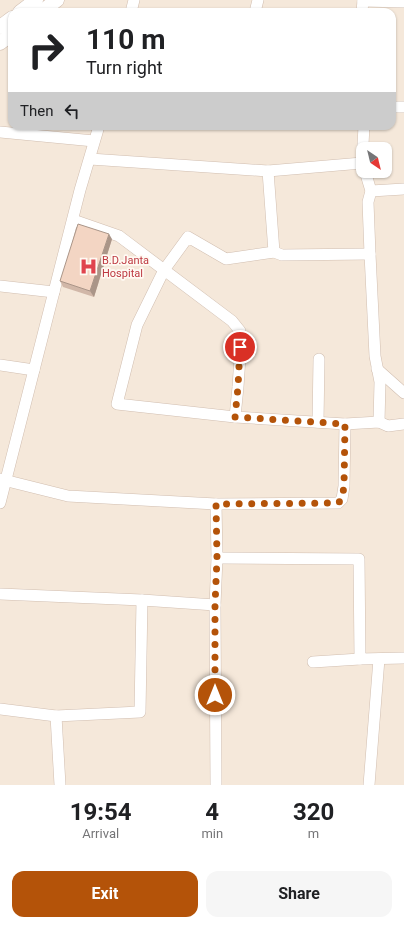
<!DOCTYPE html>
<style>
:root{--surface:#fff;--page:#f6f6f6;--text:#202124;--muted:#757577;--accent:#b45309}
body{margin:0;font-family:Roboto,sans-serif;background:var(--page);color:var(--text);height:100vh;display:flex;flex-direction:column;font-size:15px;white-space:nowrap}
*{box-sizing:border-box;margin:0}
p{font-size:13px;color:var(--muted)}
.icon{flex:none;width:22px;height:22px;fill:none;stroke:currentColor;stroke-width:2;stroke-linecap:round;stroke-linejoin:round}
.map{position:relative;height:785px;overflow:hidden}
.side{display:flex;flex-direction:column;background:var(--surface);flex:1}
.side>*{flex:none}
.banner{position:absolute;left:8px;top:8px;width:388px;height:122px;border-radius:12px;box-shadow:0 1px 3px #0004;background:#fff;color:var(--text);overflow:hidden}
.needle{width:26px;rotate:145deg}
.tools{position:absolute;left:356px;top:142px;display:grid;gap:8px}
.tools a{display:grid;place-items:center;width:36px;height:36px;border-radius:8px;background:var(--surface);box-shadow:0 1px 3px #0004;font-size:20px}
.pin{position:absolute;display:grid;place-items:center;width:34px;height:34px;color:#fff;margin:-17px;border:2px solid #fff;border-radius:50%;box-shadow:0 1px 4px #0007}
.me{position:absolute;width:44px;margin:-22px;rotate:0deg;stroke-linejoin:round;filter:drop-shadow(0 0 3px #0008)}
.turn{display:flex;align-items:center;gap:14px;height:84px;padding:0 12px;font-size:18px}
.turn .icon{width:52px;height:52px;stroke-width:2.5}
.turn b{display:block;font-size:28px;line-height:34px}
.then{display:flex;align-items:center;height:38px;padding:0 12px;background:#0003;gap:8px;font-size:15px}
.eta{display:flex;justify-content:space-evenly;align-items:center;height:68px;text-align:center}
.eta b{font-size:24px;font-weight:700;line-height:28px}
.action{display:flex;gap:8px;margin-top:auto;padding:8px 12px}
.action a{flex:1;height:46px;border-radius:12px;background:var(--accent);color:#fff;font-size:16px;font-weight:700;line-height:46px;text-align:center}
.action a+a{background:var(--page);color:var(--text)}
.map>svg:first-child{display:block}
.residential{fill:#f5e8da;fill-rule:evenodd}
.lines{fill:none;stroke-linecap:round;stroke-linejoin:round}
.minor-casing{stroke:#d1beb0;stroke-width:12}
.tertiary-casing{stroke:#d1beb0;stroke-width:15}
.minor{stroke:#fff;stroke-width:11}
.tertiary{stroke:#fff;stroke-width:14}
.wall{fill:#d1b7a8}
.shaded-wall{fill:#aa9588}
.building{fill:#f3d5c3;stroke:#aa9588}
.route{stroke:#b45309;stroke-width:7;stroke-dasharray:0 12.6}
.labels{text-anchor:middle;dominant-baseline:central;stroke-width:3.5;stroke-linejoin:round;paint-order:stroke}
.health-label{font-size:11px;fill:#be3a42;stroke:#fffaf3;text-anchor:start}
</style>
<div class="map">
<svg width="404" height="785" viewBox="0 0 404 785">
<rect width="100%" height="100%" fill="#fdf6ec"/>
<path class="residential" d="M0,0H404V785H0ZM12,12H392V126H12ZM363,149H385V171H363Z"/>
<g class="lines">
<defs>
<g id="minor">
<polyline points="363,1 404,2"/>
<polyline points="131,12 134,0"/>
<polyline points="255,12 258,0"/>
<polyline points="362,12 363,0"/>
<polyline points="392,107 404,107"/>
<polyline points="0,132 94,141"/>
<polyline points="90,159 268,171 362,163"/>
<polyline points="363,166 362,163 364,126"/>
<polyline points="268,171 274,252"/>
<polyline points="365,171 371,191 368,202 370,254 375,356 380,382 379,422"/>
<polyline points="371,191 404,189"/>
<polyline points="73,220 119,236 232,321 240,331 240,357 238,387 235,417"/>
<polyline points="370,254 282,255 274,252 226,259 188,237 164,270 137,325 117,404 235,417 345,424 379,422 388,426 404,424"/>
<polyline points="0,286 54,292"/>
<polyline points="0,365 34,370"/>
<polyline points="377,369 404,393"/>
<polyline points="318,422 319,359"/>
<polyline points="0,479 68,496 216,504 338,503 342,499 344,486 345,424"/>
<polyline points="0,503 80,190 99,126"/>
<polyline points="217,558 359,559 360,659 404,658"/>
<polyline points="0,594 142,600 215,605"/>
<polyline points="313,662 360,659"/>
<polyline points="0,709 56,716 60,785"/>
<polyline points="56,716 140,712 142,600"/>
<polyline points="216,785 215,605 217,558 216,504"/>
<polyline points="369,785 379,659"/>
</g>
<g id="tertiary">
<polyline points="20,12 36,0"/>
<polyline points="41,12 57,0"/>
<polyline points="0,27 12,18"/>
<polyline points="0,43 12,34"/>
</g>
</defs>
<use href="#minor" class="minor-casing"/>
<use href="#tertiary" class="tertiary-casing"/>
<use href="#minor" class="minor"/>
<use href="#tertiary" class="tertiary"/>
</g>
<polygon class="wall" points="112,239 94,297 63,287 60,281"/>
<polygon class="shaded-wall" points="109,234 112,239 94,297 90,291"/>
<polygon class="building" points="78,224 109,234 90,291 60,281"/>
<g class="lines">
<polyline class="route" points="215,695 215,605 217,558 216,504 338,503 342,499 344,486 345,424 235,417 238,387 240,347"/>
</g>
<defs>
<symbol id="hospital-bare" viewBox="-9 -9 18 18"><path d="M-5-5h3v3.5h4V-5h3V5h-3V1.5h-4V5h-3Z" fill="#e0444e" stroke="#fffaf3" stroke-width="2.5" paint-order="stroke"/></symbol>
</defs>
<g fill-rule="evenodd">
<use href="#hospital-bare" x="76" y="254" width="25" height="25"/>
</g>
<g class="labels">
<g class="health-label">
<text x="102" y="260">B.D.Janta<tspan x="102" dy="13">Hospital</tspan></text>
</g>
</g>
</svg>
<div class="tools">
<a><svg class="needle" viewBox="-14 -14 28 28"><path d="M0-13l5 13h-10z" fill="#e53935"/><path d="M0 13l5-13h-10z" fill="#757577"/></svg></a>
</div>
<div class="pin" style="left:240px;top:347px;background:#d93025"><svg class="icon" aria-label="arrive" viewBox="0 0 24 24"><path d="M6 21V4h12l-3 4 3 4H6"/></svg></div>
<svg class="me" style="left:215px;top:695px" viewBox="-20 -20 40 40"><circle r="17" fill="#b45309" stroke="#fff" stroke-width="3"/><path d="M0-11L8 9 0 5-8 9z" fill="#fff"/></svg>
<div class="banner">
<div class="turn"><svg class="icon" aria-label="right" viewBox="0 0 24 24"><path d="M7 20v-9h11M14 6l5 5-5 5"/></svg><div><b>110 m</b>Turn right</div></div>
<div class="then">Then<svg class="icon" aria-label="left" viewBox="0 0 24 24"><path d="M17 20v-9H6M10 6l-5 5 5 5"/></svg></div>
</div>
</div>
<section class="side">
<div class="eta">
<div><b>19:54</b><p>Arrival</p></div>
<div><b>4</b><p>min</p></div>
<div><b>320</b><p>m</p></div>
</div>
<div class="action"><a>Exit</a><a>Share</a></div>
</section>
